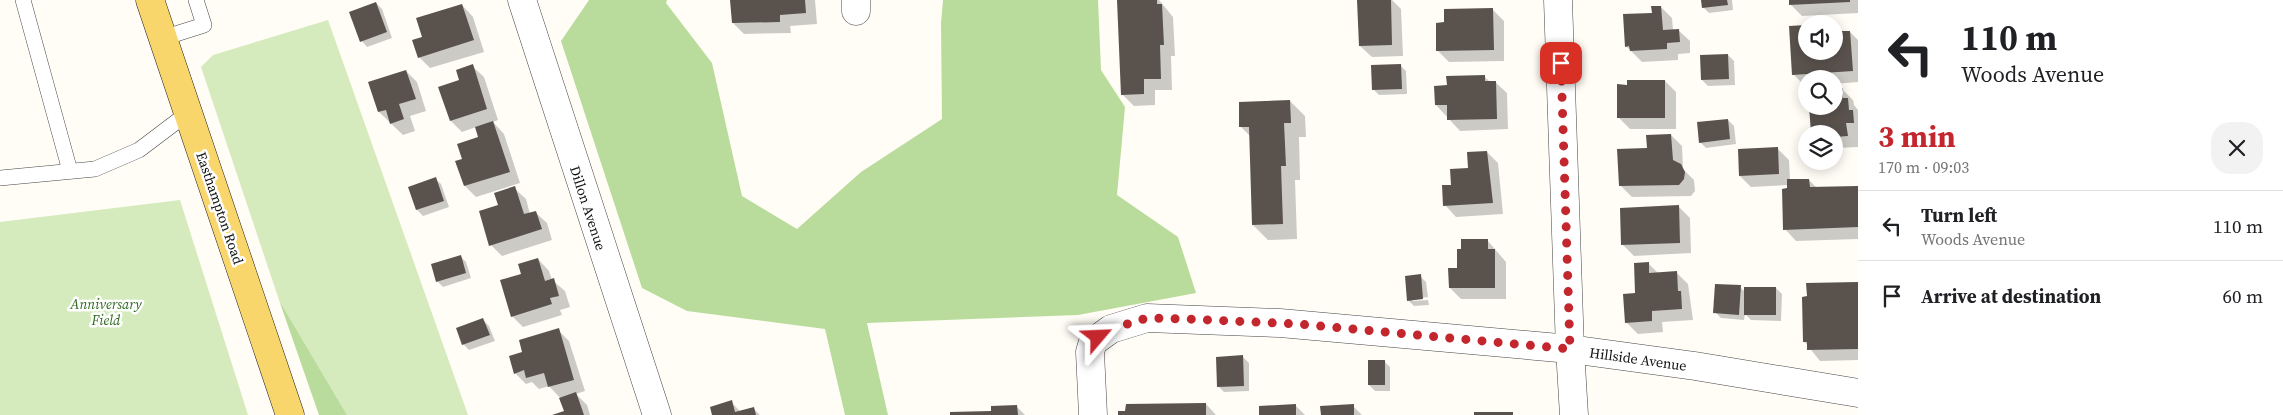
<!DOCTYPE html>
<meta charset="utf-8">
<style>
:root{--surface:#fff;--page:#f2f2f2;--text:#202124;--muted:#757577;--line:#e0e0e0;--accent:#c4262e}
body{margin:0;font-family:"Source Serif 4",serif;background:var(--page);color:var(--text);height:100vh;display:flex;flex-direction:column;font-size:19px;white-space:nowrap}
*{box-sizing:border-box;margin:0}
p{font-size:16px;color:var(--muted)}
.icon{flex:none;width:28px;height:28px;fill:none;stroke:currentColor;stroke-width:2;stroke-linecap:round;stroke-linejoin:round}
.map{position:relative;flex:1;overflow:hidden}
.sheet{display:flex;flex-direction:column;background:var(--surface);width:425px}
.sheet>*{flex:none}
.banner{background:#fff;color:var(--text);overflow:hidden}
.buttons{position:absolute;left:1798px;top:15px;display:grid;gap:10px}
.buttons a{display:grid;place-items:center;width:45px;height:45px;border-radius:50%;background:var(--surface);box-shadow:0 2px 12px #0003;font-size:25px}
.pin{position:absolute;display:grid;place-items:center;width:42px;height:42px;color:#fff;margin:-21px;border-radius:10px;box-shadow:0 2px 8px #0006}
.me{position:absolute;width:55px;margin:-28px;rotate:64deg;stroke-linejoin:round;filter:drop-shadow(0 0 4px #0008)}
.turn{display:flex;align-items:center;gap:18px;height:105px;padding:0 20px;font-size:22px}
.turn .icon{width:65px;height:65px;stroke-width:2.5}
.turn b{display:block;font-size:35px;line-height:42px}
.round{display:grid;place-items:center;flex:none;width:52px;height:52px;border-radius:20px;background:var(--page)}
.summary{display:flex;align-items:center;justify-content:space-between;height:85px;padding:0 20px}
h1{font-size:30px;font-weight:700;line-height:38px;color:var(--accent)}
ul{padding:0;list-style:none}
li{display:flex;align-items:center;gap:15px;height:70px;padding:0 20px;border-top:1px solid var(--line)}
li div{flex:1}
li b{display:block;font-size:19px}
li em{font-style:normal}
main{display:flex;flex:1;min-height:0}
.map>svg:first-child{display:block}
.green{fill:#d5ebbd}
.forest{fill:#b9dc9c}
.shadow{fill:#0003}
.building{fill:#5a524d}
.lines{fill:none;stroke-linecap:round;stroke-linejoin:round}
.service-casing{stroke:#444;stroke-width:16}
.minor-casing{stroke:#444;stroke-width:29}
.tertiary-casing{stroke:#444;stroke-width:29}
.primary-casing{stroke:#222;stroke-width:29}
.service{stroke:#fff;stroke-width:15}
.minor{stroke:#fff;stroke-width:28}
.tertiary{stroke:#fff;stroke-width:28}
.primary{stroke:#f9d66b;stroke-width:28}
.route{stroke:#c4262e;stroke-width:9;stroke-dasharray:0 16.2}
.labels{text-anchor:middle;dominant-baseline:central;stroke-width:5;stroke-linejoin:round;paint-order:stroke}
.street-label{font-size:14px;fill:#111;stroke:#fff}
.park-label{font-size:14px;font-style:italic;fill:#2f6b1f;stroke:#fff}
</style>
<main>
<div class="map">
<svg width="1858" height="415" viewBox="0 0 1858 415">
<rect width="100%" height="100%" fill="#fffdf5"/>
<g class="green">
<polygon points="328,20 468,415 347,415 279,300 201,67 213,55"/>
<polygon points="180,200 248,415 0,415 0,222"/>
</g>
<g class="forest">
<polygon points="589,0 667,0 666,3 712,63 742,196 797,229 861,172 942,119 941,23 943,0 1098,0 1101,70 1125,107 1117,195 1178,237 1196,293 1078,315 867,323 888,415 845,415 825,329 687,311 642,288 561,41"/>
<polygon points="279,300 347,415 319,415"/>
</g>
<g class="shadow">
<polygon points="731,0 815,0 817,24 790,26 791,33 744,34 733,23"/>
<polygon points="1118,0 1159,0 1173,17 1175,56 1171,56 1172,90 1155,90 1155,105 1134,106 1122,94"/>
<polygon points="1358,0 1392,0 1401,9 1403,56 1372,57 1360,46"/>
<polygon points="1702,0 1732,0 1733,10 1709,13 1703,7"/>
<polygon points="1790,0 1858,0 1858,13 1802,16 1790,4"/>
<polygon points="376,3 382,9 392,38 367,47 362,41"/>
<polygon points="462,5 473,17 484,52 430,68 419,57"/>
<polygon points="1661,7 1672,18 1673,30 1678,30 1690,41 1690,53 1678,54 1678,60 1642,62 1626,46"/>
<polygon points="1492,9 1504,21 1504,61 1449,62 1438,51"/>
<polygon points="1791,27 1806,27 1806,51 1834,51 1834,33 1850,32 1858,40 1858,82 1834,84 1834,79 1806,79 1804,85 1793,74"/>
<polygon points="1728,55 1734,61 1735,85 1708,86 1702,80"/>
<polygon points="1400,65 1406,71 1407,94 1379,95 1373,89"/>
<polygon points="472,66 484,77 498,120 493,122 504,134 520,183 476,197 465,186 464,160 480,138 476,127 462,132 451,121 461,81"/>
<polygon points="406,71 417,82 426,111 410,116 415,131 403,135 379,112"/>
<polygon points="1484,76 1490,82 1495,82 1507,93 1508,129 1460,131 1436,105 1448,87"/>
<polygon points="1665,81 1676,92 1676,129 1630,129 1619,118"/>
<polygon points="1834,89 1842,89 1853,100 1854,105 1858,110 1858,147 1836,148 1834,146 1834,134 1812,133 1834,106"/>
<polygon points="1290,101 1305,116 1306,137 1299,137 1300,180 1295,180 1297,239 1268,240 1253,225 1250,136 1241,127"/>
<polygon points="1728,120 1734,126 1736,144 1706,148 1700,142"/>
<polygon points="1671,135 1682,146 1683,169 1694,180 1695,191 1691,196 1632,197 1621,186 1648,149"/>
<polygon points="1777,148 1789,160 1790,180 1809,180 1817,188 1858,187 1858,239 1796,241 1785,229 1789,185 1751,187 1740,176"/>
<polygon points="1487,152 1498,163 1503,214 1456,217 1445,205 1452,186"/>
<polygon points="435,179 441,184 449,207 423,216 417,210 410,187"/>
<polygon points="514,188 526,199 530,214 535,212 547,223 552,240 502,256 491,245 500,206"/>
<polygon points="1678,206 1690,218 1691,253 1634,256 1623,245"/>
<polygon points="1487,240 1506,262 1506,299 1461,299 1450,288 1458,270"/>
<polygon points="460,256 466,262 471,278 443,287 437,281"/>
<polygon points="538,259 549,271 552,280 565,291 570,307 560,310 562,315 523,327 512,316"/>
<polygon points="1648,263 1659,274 1676,272 1688,284 1693,320 1662,322 1663,332 1638,334 1626,322"/>
<polygon points="1420,276 1426,282 1428,297 1412,299 1412,301 1428,300 1429,305 1414,306 1408,300"/>
<polygon points="1858,283 1858,360 1820,361 1804,341"/>
<polygon points="1740,287 1745,292 1776,288 1782,294 1781,321 1751,320 1745,314 1744,320 1721,318 1715,312"/>
<polygon points="483,320 489,326 495,341 469,350 463,344"/>
<polygon points="558,330 569,341 585,391 576,394 587,405 590,415 555,415 566,411 561,399 549,386 539,389 532,382 526,384 515,373 524,352"/>
<polygon points="1243,357 1249,363 1249,391 1224,392 1218,386"/>
<polygon points="1384,361 1390,367 1390,391 1375,391 1369,385"/>
<polygon points="731,402 741,412 753,408 760,415 714,415"/>
<polygon points="1206,404 1216,415 1119,415"/>
<polygon points="1295,405 1305,415 1260,415"/>
<polygon points="1353,406 1362,415 1322,415"/>
<polygon points="1017,407 1025,415 951,415 993,412"/>
</g>
<g class="building">
<polygon points="730,0 805,0 806,13 780,15 780,22 732,23"/>
<polygon points="1117,0 1157,0 1157,4 1162,4 1164,45 1160,45 1161,79 1144,79 1144,94 1121,95"/>
<polygon points="1357,0 1391,0 1392,45 1359,46"/>
<polygon points="1701,0 1727,0 1728,5 1702,8"/>
<polygon points="1789,0 1850,0 1850,2 1789,5"/>
<polygon points="376,2 387,32 360,42 349,12"/>
<polygon points="462,4 474,40 418,58 412,40 422,37 416,18"/>
<polygon points="1651,6 1661,6 1663,30 1679,29 1680,42 1667,43 1667,49 1630,51 1629,46 1625,47 1623,14 1652,13"/>
<polygon points="1493,8 1494,50 1436,51 1436,23 1444,22 1444,9"/>
<polygon points="1806,25 1806,51 1834,51 1834,31 1850,31 1853,71 1792,75 1789,26"/>
<polygon points="1728,54 1729,79 1701,80 1700,55"/>
<polygon points="473,64 487,109 450,121 438,87 459,80 456,70"/>
<polygon points="1401,64 1402,89 1372,90 1371,65"/>
<polygon points="406,70 416,99 399,104 404,119 390,124 386,110 378,112 368,82"/>
<polygon points="1485,75 1485,81 1496,81 1497,119 1447,120 1447,105 1435,105 1434,86 1447,85 1446,76"/>
<polygon points="1627,80 1665,80 1665,118 1617,118 1617,84 1627,85"/>
<polygon points="1834,88 1843,88 1843,98 1848,98 1849,110 1853,110 1854,123 1846,123 1848,136 1834,137 1834,134 1811,133 1809,106 1834,106"/>
<polygon points="1290,100 1291,123 1284,123 1286,166 1281,166 1283,224 1252,225 1249,127 1239,127 1239,102"/>
<polygon points="1728,119 1730,139 1699,143 1697,122"/>
<polygon points="493,121 510,172 464,186 455,161 462,159 457,144 478,137 475,127"/>
<polygon points="1671,134 1673,160 1681,164 1685,172 1684,179 1679,185 1619,186 1617,149 1647,148 1646,135"/>
<polygon points="1778,147 1779,174 1739,176 1738,149"/>
<polygon points="1487,151 1493,203 1443,206 1442,185 1451,185 1450,169 1468,168 1467,152"/>
<polygon points="436,177 444,201 416,210 408,187"/>
<polygon points="1787,179 1809,179 1810,187 1858,186 1858,227 1783,230 1782,189 1787,188"/>
<polygon points="515,186 524,214 536,211 542,229 489,246 479,211 498,205 494,193"/>
<polygon points="1679,205 1680,243 1621,245 1620,208"/>
<polygon points="1461,239 1488,239 1488,249 1495,249 1495,288 1449,288 1448,268 1457,268 1457,249 1461,249"/>
<polygon points="461,255 466,273 436,282 431,264"/>
<polygon points="538,258 545,281 554,278 559,296 550,298 552,304 511,317 500,280 521,274 518,264"/>
<polygon points="1649,262 1649,273 1677,271 1678,291 1681,291 1682,309 1652,311 1652,321 1625,323 1623,294 1635,293 1634,263"/>
<polygon points="1421,274 1423,299 1407,301 1405,276"/>
<polygon points="1858,282 1858,349 1807,350 1807,342 1803,342 1802,297 1807,296 1806,283"/>
<polygon points="1715,284 1741,285 1739,315 1713,313"/>
<rect x="1744" y="287" width="32" height="28"/>
<polygon points="483,318 490,335 462,345 456,328"/>
<polygon points="559,328 574,380 548,387 544,373 526,378 524,370 514,374 509,356 522,352 519,340"/>
<polygon points="1243,355 1244,386 1217,387 1216,357"/>
<rect x="1368" y="360" width="17" height="25"/>
<polygon points="576,392 584,415 552,415 564,411 559,398"/>
<polygon points="732,400 735,412 754,407 756,415 712,415 710,407"/>
<polygon points="1206,403 1206,415 1118,415 1118,411 1125,411 1126,404"/>
<polygon points="1296,404 1296,415 1259,415 1259,406"/>
<polygon points="1354,404 1354,415 1321,415 1320,406"/>
<polygon points="1017,405 1018,415 950,415 950,412 991,411 991,406"/>
<rect x="1474" y="412" width="39" height="3"/>
</g>
<g class="lines">
<defs>
<g id="service">
<polyline points="23,0 70,171"/>
<polyline points="163,38 204,25 196,0"/>
<polyline points="0,178 95,169 139,150 188,113"/>
</g>
<g id="minor">
<polyline points="522,0 657,415"/>
<polyline points="856,0 856,11"/>
<polyline points="1093,415 1090,352 1093,342 1111,329 1147,318 1280,323 1570,349 1574,415"/>
</g>
<polyline id="tertiary" points="1558,0 1570,349 1695,366 1858,393"/>
<polyline id="primary" points="150,0 290,415"/>
</defs>
<use href="#service" class="service-casing"/>
<use href="#minor" class="minor-casing"/>
<use href="#tertiary" class="tertiary-casing"/>
<use href="#primary" class="primary-casing"/>
<use href="#service" class="service"/>
<use href="#minor" class="minor"/>
<use href="#tertiary" class="tertiary"/>
<use href="#primary" class="primary"/>
</g>
<g class="lines">
<polyline class="route" points="1098,337 1111,329 1147,318 1187,319 1298,324 1570,349 1561,63"/>
</g>
<g class="labels">
<g class="street-label">
<text transform="translate(220 208) rotate(71)">Easthampton Road</text>
<text transform="translate(588 208) rotate(72)">Dillon Avenue</text>
<text transform="translate(1638 359) rotate(8)">Hillside Avenue</text>
</g>
<g class="park-label">
<text x="106" y="304">Anniversary<tspan x="106" dy="16">Field</tspan></text>
</g>
</g>
</svg>
<div class="buttons">
<a><svg class="icon" aria-label="sound" viewBox="0 0 24 24"><path d="M4 9h4l5-4v14l-5-4H4zM17 9q2 3 0 6"/></svg></a>
<a><svg class="icon" aria-label="search" viewBox="0 0 24 24"><circle cx="10" cy="10" r="6"/><path d="M15 15l6 6"/></svg></a>
<a><svg class="icon" aria-label="layers" viewBox="0 0 24 24"><path d="M12 4l9 5-9 5-9-5zM3 14l9 5 9-5"/></svg></a>
</div>
<div class="pin" style="left:1561px;top:63px;background:#d93025"><svg class="icon" aria-label="arrive" viewBox="0 0 24 24"><path d="M6 21V4h12l-3 4 3 4H6"/></svg></div>
<svg class="me" style="left:1098px;top:337px" viewBox="-20 -20 40 40"><path d="M0-17L14 15 0 8-14 15z" fill="#c4262e" stroke="#fff" stroke-width="4"/></svg>
</div>
<section class="sheet">
<div class="banner">
<div class="turn"><svg class="icon" aria-label="left" viewBox="0 0 24 24"><path d="M17 20v-9H6M10 6l-5 5 5 5"/></svg><div><b>110 m</b>Woods Avenue</div></div>
</div>
<div class="summary"><div><h1>3 min</h1><p>170 m · 09:03</p></div><a class="round"><svg class="icon" aria-label="close" viewBox="0 0 24 24"><path d="M6 6l12 12M18 6L6 18"/></svg></a></div>
<ul>
<li><svg class="icon" aria-label="left" viewBox="0 0 24 24"><path d="M17 20v-9H6M10 6l-5 5 5 5"/></svg><div><b>Turn left</b><p>Woods Avenue</p></div><em>110 m</em></li>
<li><svg class="icon" aria-label="arrive" viewBox="0 0 24 24"><path d="M6 21V4h12l-3 4 3 4H6"/></svg><div><b>Arrive at destination</b></div><em>60 m</em></li>
</ul>
</section>
</main>
